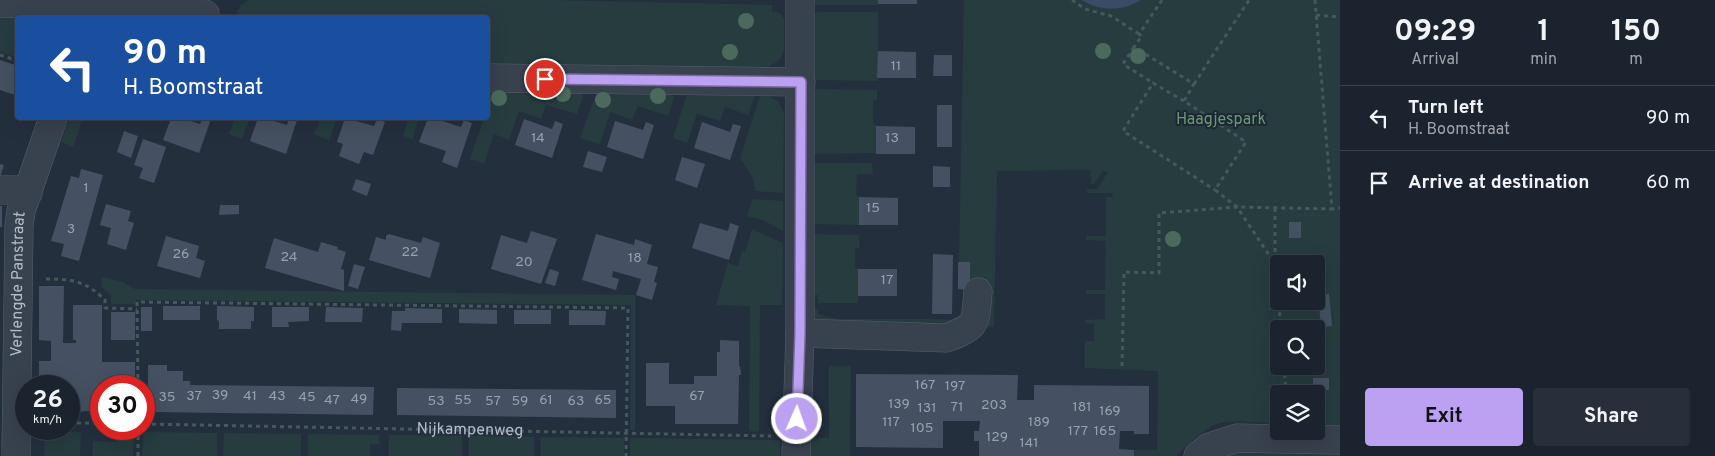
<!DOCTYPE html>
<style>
:root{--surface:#1b232e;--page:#282f3a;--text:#f1f3f6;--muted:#a0a4aa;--line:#39404a;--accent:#bca0f2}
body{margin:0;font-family:Overpass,sans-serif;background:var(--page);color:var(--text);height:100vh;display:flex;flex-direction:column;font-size:19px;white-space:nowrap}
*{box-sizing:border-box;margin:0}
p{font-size:16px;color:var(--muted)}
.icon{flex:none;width:28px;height:28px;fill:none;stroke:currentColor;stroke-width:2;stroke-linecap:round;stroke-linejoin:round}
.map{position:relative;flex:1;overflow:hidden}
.details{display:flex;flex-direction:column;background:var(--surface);width:375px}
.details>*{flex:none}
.banner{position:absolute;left:15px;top:15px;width:475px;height:105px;border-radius:5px;box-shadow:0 5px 20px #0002,0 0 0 1px var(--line);background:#1a4fa0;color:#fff;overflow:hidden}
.fabs{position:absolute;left:1270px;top:255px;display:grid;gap:10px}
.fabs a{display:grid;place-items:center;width:55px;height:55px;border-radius:5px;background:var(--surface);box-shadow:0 5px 20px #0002,0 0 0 1px var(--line);font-size:25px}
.speed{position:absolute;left:15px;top:375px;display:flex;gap:10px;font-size:25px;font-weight:700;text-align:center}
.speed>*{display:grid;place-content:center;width:65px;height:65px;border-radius:50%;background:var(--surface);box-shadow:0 5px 20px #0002,0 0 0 1px var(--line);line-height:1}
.speed small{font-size:12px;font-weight:400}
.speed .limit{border:8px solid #d22;background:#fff;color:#111}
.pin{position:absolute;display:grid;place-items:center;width:42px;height:42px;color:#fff;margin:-21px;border:2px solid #fff;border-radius:50%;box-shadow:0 1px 5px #0007}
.me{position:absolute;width:55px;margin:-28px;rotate:2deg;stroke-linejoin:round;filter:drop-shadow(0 0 4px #0008)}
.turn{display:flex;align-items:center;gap:18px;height:105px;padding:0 25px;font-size:22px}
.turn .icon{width:65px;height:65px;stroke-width:2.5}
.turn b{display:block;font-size:35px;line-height:42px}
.eta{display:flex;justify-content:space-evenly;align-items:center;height:85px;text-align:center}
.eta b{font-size:30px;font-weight:700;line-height:35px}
.primary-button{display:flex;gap:10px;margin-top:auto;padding:10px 25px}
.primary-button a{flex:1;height:58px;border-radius:5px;background:var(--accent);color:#111;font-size:20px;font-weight:700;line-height:58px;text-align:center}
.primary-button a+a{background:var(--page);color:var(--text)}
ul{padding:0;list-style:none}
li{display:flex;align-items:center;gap:15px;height:65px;padding:0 25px;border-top:1px solid var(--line)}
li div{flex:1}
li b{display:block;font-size:19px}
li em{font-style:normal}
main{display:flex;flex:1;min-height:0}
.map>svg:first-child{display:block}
.green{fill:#263c3f;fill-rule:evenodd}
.water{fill:#394c67}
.building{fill:#455162}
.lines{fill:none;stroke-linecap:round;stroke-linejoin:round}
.street-casing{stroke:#565f6c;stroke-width:29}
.path{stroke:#44595c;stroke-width:3;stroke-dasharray:4 4;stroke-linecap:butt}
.street{stroke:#38414e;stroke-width:28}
.tree{fill:#4b6a5d}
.route-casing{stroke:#7a689d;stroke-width:12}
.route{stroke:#bca0f2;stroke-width:9}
.labels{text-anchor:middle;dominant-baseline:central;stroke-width:4;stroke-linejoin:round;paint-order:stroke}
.number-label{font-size:14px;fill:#98a1af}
.park-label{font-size:16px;fill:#6b9a76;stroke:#1d2633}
.street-label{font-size:16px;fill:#b4bcc9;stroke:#1d2633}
</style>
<main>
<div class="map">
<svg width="1340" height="456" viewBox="0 0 1340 456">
<rect width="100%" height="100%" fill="#242f3e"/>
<g class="green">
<polygon points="249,0 551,0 772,5 772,11 780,13 784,19 784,50 779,61 769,66 770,71 488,68 488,18 234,18 241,5"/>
<polygon points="811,0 878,0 878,5 817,5"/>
<path d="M964,0H1340V426L1316,425V394H1279V424C1263,423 1230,419 1216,424C1207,427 1183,448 1177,456H1134V450H1157L1158,371L1085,368V341H1094V324L1085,323V320L1105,319V294H1086V290H1105L1106,241L1086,240V236H1106V197H1112L1113,193H1087V189H1097L1108,172L1103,171L1094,184H1091L1090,170L997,171L994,327L984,326L970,290V262H959ZM1279,264H1316V301H1279ZM1279,329H1316V366H1279Z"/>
<polygon points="0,12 65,17 18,18 17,58 0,52"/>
<polygon points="818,12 878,12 878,81 815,80 809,76 811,18"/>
<polygon points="493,89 582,92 583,97 577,114 546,105 541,119 519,111 509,140 494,134 484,164 470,159 484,118 488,118 488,106"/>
<polygon points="669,89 674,98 668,116 638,106 632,120 610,112 600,144 580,138 597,92"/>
<polygon points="815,89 877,90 877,100 873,100 873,124 877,126 876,153 809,154 809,93"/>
<polygon points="757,90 748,115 725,107 720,121 697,114 687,143 673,138 687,94"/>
<polygon points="762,90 770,90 769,96 779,102 784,113 783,193 755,191 753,178 740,158"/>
<polygon points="69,118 83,118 73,147 61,142"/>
<polygon points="235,118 250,118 242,139 229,134"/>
<polygon points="321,118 337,118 329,140 314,134"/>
<polygon points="409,118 419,118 412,139 403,136"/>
<polygon points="809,163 872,163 873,174 857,174 856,195 859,197 859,225 808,224"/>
<polygon points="753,199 783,201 783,231 763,220 747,216"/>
<polygon points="752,229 783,243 782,305 760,305 759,432 749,431 750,306 716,305 728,263 738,266 742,251 745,252"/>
<polygon points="808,234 859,235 859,248 855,248 855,268 858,269 858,303 818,303 818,295 807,295"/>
<polygon points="102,277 123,282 135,289 635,295 635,430 630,430 631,305 136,300 136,304 111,304 111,295 101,286"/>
<polygon points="807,308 818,309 818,314 836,319 937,319 954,320 956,315 957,323 814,322"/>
<polygon points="829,366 851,366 850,456 805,456 806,438 829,438"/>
<polygon points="45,431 81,432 80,456 44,456"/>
<polygon points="143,432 217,433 217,456 142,456"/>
<polygon points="118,433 134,433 133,456 93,456 93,441 118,442"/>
<polygon points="224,433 301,434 301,456 223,456"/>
<polygon points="308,434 379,435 379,444 370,444 370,456 308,456"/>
<polygon points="389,435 462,436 462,456 389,456"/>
<polygon points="469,436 534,437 534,456 469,456"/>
<polygon points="541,437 624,438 624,456 541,456"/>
<polygon points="630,438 780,440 780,456 630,456"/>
<polygon points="1230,451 1340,451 1340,456 1220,456"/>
</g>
<path class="water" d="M1082,0H1141C1123,11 1100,12 1082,0Z"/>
<g class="building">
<rect x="878" y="0" width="39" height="4"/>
<polygon points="878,51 916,52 916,78 877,78"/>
<polygon points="934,55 952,55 952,76 933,76"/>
<polygon points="0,60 18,66 18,96 0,90"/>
<rect x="937" y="105" width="15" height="42"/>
<polygon points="171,118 181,118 200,124 203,118 211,119 199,153 163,140"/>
<polygon points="258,118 264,118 287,125 289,118 297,120 286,154 250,141"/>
<polygon points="345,118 374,126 377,119 385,122 373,155 364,152 359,164 339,156 343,144 337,142"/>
<polygon points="428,118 433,118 461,127 464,120 472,123 457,168 442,162 446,151 419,142"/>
<polygon points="524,119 552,129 555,121 563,124 552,158 515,145"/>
<polygon points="615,121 643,130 646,122 654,125 643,159 607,147"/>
<polygon points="702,122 730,132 733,124 741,126 730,160 694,148"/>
<polygon points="876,126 915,127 915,154 876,154"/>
<polygon points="124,131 138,136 131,158 117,152"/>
<polygon points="143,139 166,147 154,183 139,178 143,168 134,165"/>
<polygon points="588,151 607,157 602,172 583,167"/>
<polygon points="682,157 705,164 697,188 675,180"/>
<polygon points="0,164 4,165 0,177"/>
<polygon points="933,166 950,167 950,187 933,187"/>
<polygon points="81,169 103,175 79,261 61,256 64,244 51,241 71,176 79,178"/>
<polygon points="356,179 371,184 367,196 352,190"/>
<polygon points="859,197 898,198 898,225 859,225"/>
<polygon points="106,204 131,211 128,221 134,223 126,250 107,244 111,228 100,225"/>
<polygon points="220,205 239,205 239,214 219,215"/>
<rect x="0" y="206" width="2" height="21"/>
<rect x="1289" y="222" width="12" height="16"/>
<polygon points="700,223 728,231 730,223 739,226 729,260 692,248"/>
<polygon points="531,231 557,239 541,284 491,269 501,235 527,243"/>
<polygon points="389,234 421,243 423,237 440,243 430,278 369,260 376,237 386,240 386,236"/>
<polygon points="596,234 634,245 635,239 652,245 647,264 658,267 654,282 657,283 652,300 636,295 641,279 613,271 612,277 619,279 616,290 582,280"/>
<polygon points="166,236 199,246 196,258 205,261 200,278 157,266"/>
<polygon points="274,238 318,252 321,242 338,247 337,249 346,252 341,269 344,270 344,291 265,268"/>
<polygon points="933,254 953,255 952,314 932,314"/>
<polygon points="958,262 970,262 970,290 958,289"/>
<polygon points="354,264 365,267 358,289 348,286"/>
<polygon points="550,269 559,272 555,286 545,283"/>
<rect x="858" y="269" width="39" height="27"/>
<polygon points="39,286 64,286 63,343 76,343 76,340 73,340 73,305 102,305 102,362 135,362 135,386 101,386 101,413 87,411 69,413 69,386 39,386 39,361 51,361 51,341 39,340"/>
<polygon points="1329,294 1332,326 1321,327 1318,295"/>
<rect x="163" y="306" width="37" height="14"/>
<polygon points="217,306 254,307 254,321 251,321 251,329 219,329 219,321 217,320"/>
<rect x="141" y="307" width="11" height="24"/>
<polygon points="272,307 309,307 309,321 288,322 289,327 272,327"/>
<polygon points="326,307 363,308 362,322 325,322"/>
<polygon points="405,308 442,309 442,323 402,323 401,331 391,330 392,311 405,311"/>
<polygon points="459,309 497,310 497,324 459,323"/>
<rect x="514" y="310" width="37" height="14"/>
<polygon points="569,310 606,311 605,325 569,325"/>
<rect x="111" y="312" width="24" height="28"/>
<polygon points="720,340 739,341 739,366 740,366 741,375 739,375 738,424 675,424 675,406 646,406 646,363 669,363 669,384 694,384 694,376 717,376 717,352 720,352"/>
<polygon points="148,365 167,365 167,371 183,371 183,381 190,381 190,385 374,387 373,415 154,412 155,401 150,401 150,395 148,395"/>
<polygon points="856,374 1018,375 1017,400 1034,400 1034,385 1149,386 1149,434 1134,434 1134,431 1120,431 1119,449 1134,450 1134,456 979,456 979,441 974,441 974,431 979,431 980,421 943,421 943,448 856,447"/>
<rect x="1313" y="378" width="16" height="12"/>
<polygon points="397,388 616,390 616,418 397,415"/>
</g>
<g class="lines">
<defs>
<g id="street">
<polyline points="0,3 81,5 205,14"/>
<polyline points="488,78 801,82"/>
<polyline points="0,190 18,190 28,193"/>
<path d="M800,333L947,338C978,325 975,325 978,292"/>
<path id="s2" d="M16,456L19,226L21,211L53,118"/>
<polyline points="796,456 800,333 800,0"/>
<polyline points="1198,456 1209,447 1237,438 1340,440"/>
</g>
</defs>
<use href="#street" class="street-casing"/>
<g class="path">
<polyline points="1072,0 1085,9 1111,16 1139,34"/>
<polyline points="1162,0 1139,34 1142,36 1134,47 1194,84 1184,101 1246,142 1215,190 1237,207 1332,209"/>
<polyline points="1315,0 1332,209 1340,208"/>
<polyline points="1316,15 1340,17"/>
<polyline points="1134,47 1123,64 1153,83"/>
<polyline points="0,55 18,61"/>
<polyline points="1194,84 1249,0"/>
<polyline points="1184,101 1153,83 1123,131 1215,190"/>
<polyline points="1275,208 1275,263"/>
<path d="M46,279C72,279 86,281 105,300V308L137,309"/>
<polyline points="1122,366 1124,272 1159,273 1159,213 1237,207 1275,264 1281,329"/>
<polyline points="1284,366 1286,394"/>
<polyline points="138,386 137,302 628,308 626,456"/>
<polyline points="69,423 101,423"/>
<path id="s1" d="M144,424L771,436"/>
<polyline points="138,456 138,429"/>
</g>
<use href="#street" class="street"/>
</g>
<g class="tree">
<circle cx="746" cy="21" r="8"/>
<circle cx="1103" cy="51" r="8"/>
<circle cx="730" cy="52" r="8"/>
<circle cx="1138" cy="56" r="8"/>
<circle cx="563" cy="94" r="8"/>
<circle cx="658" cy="96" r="8"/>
<circle cx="499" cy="98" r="8"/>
<circle cx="603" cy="100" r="8"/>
<circle cx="1173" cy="239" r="8"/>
</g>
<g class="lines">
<defs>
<polyline id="route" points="545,79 801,82 800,333 797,419"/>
</defs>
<use href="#route" class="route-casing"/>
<use href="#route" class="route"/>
</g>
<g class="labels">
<g class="number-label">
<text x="896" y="66">11</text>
<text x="538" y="138">14</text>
<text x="892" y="138">13</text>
<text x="86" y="188">1</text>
<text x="873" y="208">15</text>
<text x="71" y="229">3</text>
<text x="410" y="252">22</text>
<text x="181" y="254">26</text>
<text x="289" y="257">24</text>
<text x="635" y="258">18</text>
<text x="524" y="262">20</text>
<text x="887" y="280">17</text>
<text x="925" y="385">167</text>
<text x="955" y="386">197</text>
<text x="220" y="395">39</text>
<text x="194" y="396">37</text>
<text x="250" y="396">41</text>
<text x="277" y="396">43</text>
<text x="697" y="396">67</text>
<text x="167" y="397">35</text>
<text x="307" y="397">45</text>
<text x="359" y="399">49</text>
<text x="332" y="400">47</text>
<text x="463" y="400">55</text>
<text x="546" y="400">61</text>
<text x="603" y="400">65</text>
<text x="436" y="401">53</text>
<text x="493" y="401">57</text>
<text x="520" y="401">59</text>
<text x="576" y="401">63</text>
<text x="899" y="404">139</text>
<text x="994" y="405">203</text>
<text x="957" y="407">71</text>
<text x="1082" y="407">181</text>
<text x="927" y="408">131</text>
<text x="1110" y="411">169</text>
<text x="891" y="422">117</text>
<text x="1039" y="422">189</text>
<text x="922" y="428">105</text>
<text x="1078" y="431">177</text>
<text x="1105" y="431">165</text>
<text x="997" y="437">129</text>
<text x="1029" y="443">141</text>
</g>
<g class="park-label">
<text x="1221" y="120">Haagjespark</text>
</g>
<g class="street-label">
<text stroke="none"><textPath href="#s2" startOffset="172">Verlengde Panstraat</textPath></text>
<text stroke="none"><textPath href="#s1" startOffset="326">Nijkampenweg</textPath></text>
</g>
</g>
</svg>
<div class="fabs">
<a><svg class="icon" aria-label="sound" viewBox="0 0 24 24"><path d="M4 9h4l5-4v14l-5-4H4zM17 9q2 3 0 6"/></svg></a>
<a><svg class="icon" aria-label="search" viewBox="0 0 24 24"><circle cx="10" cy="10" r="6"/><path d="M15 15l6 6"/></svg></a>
<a><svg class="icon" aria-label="layers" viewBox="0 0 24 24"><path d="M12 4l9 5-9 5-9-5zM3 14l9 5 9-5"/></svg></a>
</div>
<div class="speed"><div>26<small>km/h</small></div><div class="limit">30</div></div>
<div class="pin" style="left:545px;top:79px;background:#d93025"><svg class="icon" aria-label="arrive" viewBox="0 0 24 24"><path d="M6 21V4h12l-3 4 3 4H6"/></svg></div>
<svg class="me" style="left:797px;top:419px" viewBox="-20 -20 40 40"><circle r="17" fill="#bca0f2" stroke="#fff" stroke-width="3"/><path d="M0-11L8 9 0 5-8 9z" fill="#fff"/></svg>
<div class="banner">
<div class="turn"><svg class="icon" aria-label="left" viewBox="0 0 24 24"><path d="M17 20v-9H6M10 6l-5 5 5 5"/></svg><div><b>90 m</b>H. Boomstraat</div></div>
</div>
</div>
<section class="details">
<div class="eta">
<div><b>09:29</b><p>Arrival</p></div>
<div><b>1</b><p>min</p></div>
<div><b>150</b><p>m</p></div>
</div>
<ul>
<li><svg class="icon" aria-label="left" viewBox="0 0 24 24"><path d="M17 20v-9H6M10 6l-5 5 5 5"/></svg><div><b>Turn left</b><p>H. Boomstraat</p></div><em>90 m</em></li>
<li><svg class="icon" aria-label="arrive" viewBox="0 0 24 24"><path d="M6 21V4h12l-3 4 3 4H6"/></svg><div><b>Arrive at destination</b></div><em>60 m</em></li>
</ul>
<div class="primary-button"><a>Exit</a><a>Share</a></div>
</section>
</main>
